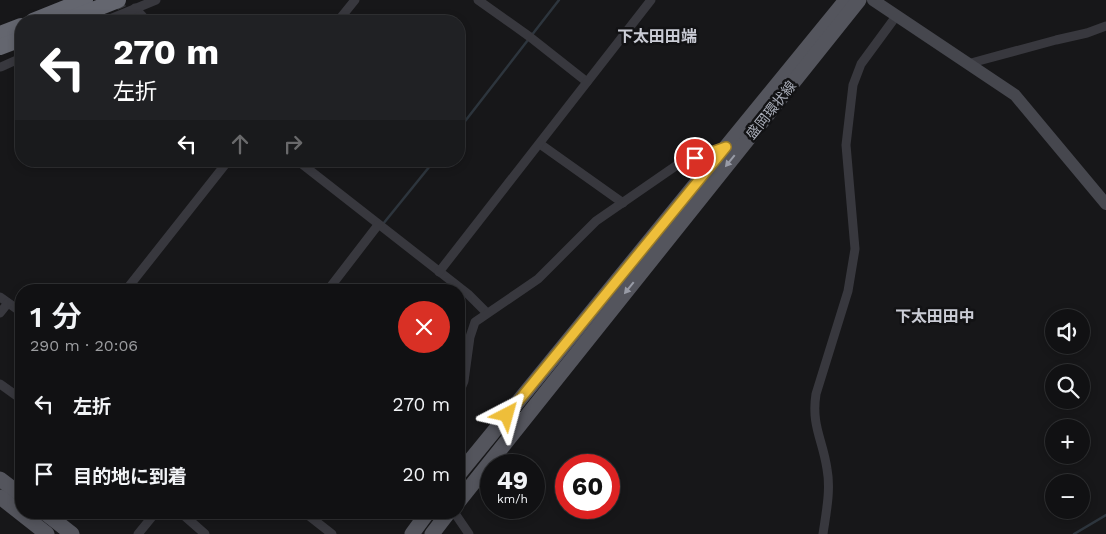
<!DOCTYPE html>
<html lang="ja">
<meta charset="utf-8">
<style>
:root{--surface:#111113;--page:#1a1a1c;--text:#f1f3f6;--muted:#9c9da0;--line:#303133}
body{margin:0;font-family:"Work Sans","Noto Sans JP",sans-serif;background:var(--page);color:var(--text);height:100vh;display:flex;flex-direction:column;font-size:19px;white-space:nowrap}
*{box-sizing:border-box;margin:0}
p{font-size:16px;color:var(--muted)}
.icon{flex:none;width:28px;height:28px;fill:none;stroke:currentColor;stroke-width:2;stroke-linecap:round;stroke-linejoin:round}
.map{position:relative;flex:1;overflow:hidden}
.details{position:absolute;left:15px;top:284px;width:450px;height:235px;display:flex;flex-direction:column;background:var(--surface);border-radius:20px;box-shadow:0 2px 8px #0003,0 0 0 1px var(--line)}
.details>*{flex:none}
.top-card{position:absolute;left:15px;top:15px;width:450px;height:152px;border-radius:20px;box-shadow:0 2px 8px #0003,0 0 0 1px var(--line);background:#202124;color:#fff;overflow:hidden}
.tools{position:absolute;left:1045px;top:309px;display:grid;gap:10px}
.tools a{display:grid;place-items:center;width:45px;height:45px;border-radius:50%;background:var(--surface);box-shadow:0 2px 8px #0003,0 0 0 1px var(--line);font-size:25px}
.speed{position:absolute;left:480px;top:454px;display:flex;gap:10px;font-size:25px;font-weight:700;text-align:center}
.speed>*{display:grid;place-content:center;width:65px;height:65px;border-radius:50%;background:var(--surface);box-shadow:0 2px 8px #0003,0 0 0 1px var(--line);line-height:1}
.speed small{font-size:12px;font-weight:400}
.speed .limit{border:8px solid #d22;background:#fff;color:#111}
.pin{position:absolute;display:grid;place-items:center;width:42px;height:42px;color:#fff;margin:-21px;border:2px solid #fff;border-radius:50%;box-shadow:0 1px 5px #0007}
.me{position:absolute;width:55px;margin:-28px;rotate:39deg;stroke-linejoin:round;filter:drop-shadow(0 0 4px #0008)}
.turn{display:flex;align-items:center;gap:18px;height:105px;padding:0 15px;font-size:22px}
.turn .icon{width:65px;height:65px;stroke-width:2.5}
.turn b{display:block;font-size:35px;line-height:42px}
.lanes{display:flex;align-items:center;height:48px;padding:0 15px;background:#0003;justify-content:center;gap:25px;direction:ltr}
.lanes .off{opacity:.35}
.round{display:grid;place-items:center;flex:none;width:52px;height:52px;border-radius:26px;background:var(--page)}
.head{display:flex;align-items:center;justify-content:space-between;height:85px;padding:0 15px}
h1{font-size:30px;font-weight:600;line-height:38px}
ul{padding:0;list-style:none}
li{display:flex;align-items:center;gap:15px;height:70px;padding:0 15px}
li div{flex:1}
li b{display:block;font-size:19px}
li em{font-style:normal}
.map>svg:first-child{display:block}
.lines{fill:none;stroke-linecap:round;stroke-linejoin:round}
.stream{stroke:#2d353d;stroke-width:2.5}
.street-tunnel{stroke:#343539;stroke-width:9;stroke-dasharray:9 4.5;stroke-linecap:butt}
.street{stroke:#38383e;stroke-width:9}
.secondary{stroke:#46474e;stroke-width:12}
.primary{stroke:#54555d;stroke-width:15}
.highway{stroke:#64666f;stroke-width:16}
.oneway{fill:#989ba6}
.route-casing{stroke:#9b7c26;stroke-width:12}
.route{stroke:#eebe3a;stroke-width:9}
.labels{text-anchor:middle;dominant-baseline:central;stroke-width:5;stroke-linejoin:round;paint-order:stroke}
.street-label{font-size:14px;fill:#a9adb8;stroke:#121214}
.quarter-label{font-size:16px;font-weight:bold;fill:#caccd5;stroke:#121214}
</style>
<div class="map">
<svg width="1106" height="534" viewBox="0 0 1106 534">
<rect width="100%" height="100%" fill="#171719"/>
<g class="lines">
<g class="stream">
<polyline points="459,129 559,0"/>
<polyline points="383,224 434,161"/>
<polyline points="1074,534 1106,515"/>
</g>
<polyline class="street-tunnel" points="118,0 128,21"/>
<g class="street">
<polyline points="478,0 530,37 587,82"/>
<polyline points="135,8 147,21"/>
<polyline points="105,21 156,0"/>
<polyline points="338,21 355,0"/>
<polyline points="971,63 1056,40 1087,33 1106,26"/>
<polyline points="1,67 21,58"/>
<polyline points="540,144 623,203"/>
<polyline points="298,161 468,294 486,312"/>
<polyline points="439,272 651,0"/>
<polyline points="126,290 228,161"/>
<polyline points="328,290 378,225"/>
<polyline points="0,297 21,312"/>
<polyline points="0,313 8,303"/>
<polyline points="0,384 21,399"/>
<polyline points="459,393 464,381 470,337 475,322 538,279 596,221 680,163 723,148"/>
<polyline points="180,512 205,534"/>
<polyline points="304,512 332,534"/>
<polyline points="454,512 469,534"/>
<polyline points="138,534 156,512"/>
<path d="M823,534C826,513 831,490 827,469C823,440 811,426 816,394L848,291L855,249L846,145L853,85L861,64L897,15"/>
</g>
<polyline class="secondary" points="873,0 1015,95 1106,204"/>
<g class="primary">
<polyline points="459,474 846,0"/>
<polyline points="0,479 21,495"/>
<polyline points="0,497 47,534"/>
<polyline points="459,501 859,0"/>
<polyline points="44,512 72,534"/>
<polyline points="412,534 428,512"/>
<polyline points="432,534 449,512"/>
</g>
<g class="highway">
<polyline points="33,21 85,0"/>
<polyline points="65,21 118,0"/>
<polyline points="0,34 21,26"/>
<polyline points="0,47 21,39"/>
</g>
</g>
<defs><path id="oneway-solid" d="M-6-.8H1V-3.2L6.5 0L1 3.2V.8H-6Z" transform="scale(1.25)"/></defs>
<g class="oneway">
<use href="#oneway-solid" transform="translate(730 161) rotate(129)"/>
<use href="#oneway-solid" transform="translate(629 288) rotate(129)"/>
</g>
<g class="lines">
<defs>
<polyline id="route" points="507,415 726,147 695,158"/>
</defs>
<use href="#route" class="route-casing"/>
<use href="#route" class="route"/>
</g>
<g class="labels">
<g class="street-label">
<text transform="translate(771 110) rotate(-51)">盛岡環状線</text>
</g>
<g class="quarter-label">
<text x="657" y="36">下太田田端</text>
<text x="935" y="316">下太田田中</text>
</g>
</g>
</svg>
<div class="tools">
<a><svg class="icon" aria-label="sound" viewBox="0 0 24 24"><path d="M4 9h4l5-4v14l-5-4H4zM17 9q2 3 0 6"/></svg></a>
<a><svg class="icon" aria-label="search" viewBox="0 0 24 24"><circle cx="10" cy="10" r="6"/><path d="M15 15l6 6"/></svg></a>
<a>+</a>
<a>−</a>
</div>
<div class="speed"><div>49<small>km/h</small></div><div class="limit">60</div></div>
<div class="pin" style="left:695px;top:158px;background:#d93025"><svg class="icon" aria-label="arrive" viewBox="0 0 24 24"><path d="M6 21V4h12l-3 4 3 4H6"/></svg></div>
<svg class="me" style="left:507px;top:415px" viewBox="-20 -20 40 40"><path d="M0-17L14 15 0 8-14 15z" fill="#eebe3a" stroke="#fff" stroke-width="4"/></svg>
<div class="top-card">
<div class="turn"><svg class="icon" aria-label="left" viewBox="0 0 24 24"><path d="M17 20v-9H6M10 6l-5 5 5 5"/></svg><div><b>270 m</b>左折</div></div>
<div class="lanes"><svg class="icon" aria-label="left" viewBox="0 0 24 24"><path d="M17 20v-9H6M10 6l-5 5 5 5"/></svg><svg class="icon off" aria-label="ahead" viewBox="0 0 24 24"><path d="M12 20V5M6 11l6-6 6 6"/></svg><svg class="icon off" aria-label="right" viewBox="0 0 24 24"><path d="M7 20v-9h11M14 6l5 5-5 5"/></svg></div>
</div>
<section class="details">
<div class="head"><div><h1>1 分</h1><p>290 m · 20:06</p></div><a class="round" style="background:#d93025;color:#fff"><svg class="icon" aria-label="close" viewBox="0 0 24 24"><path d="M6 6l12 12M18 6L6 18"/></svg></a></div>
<ul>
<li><svg class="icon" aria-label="left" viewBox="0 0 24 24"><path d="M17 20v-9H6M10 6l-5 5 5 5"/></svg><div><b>左折</b></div><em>270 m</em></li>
<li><svg class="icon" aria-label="arrive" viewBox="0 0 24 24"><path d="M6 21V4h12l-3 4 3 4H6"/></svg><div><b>目的地に到着</b></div><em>20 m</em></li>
</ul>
</section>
</div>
